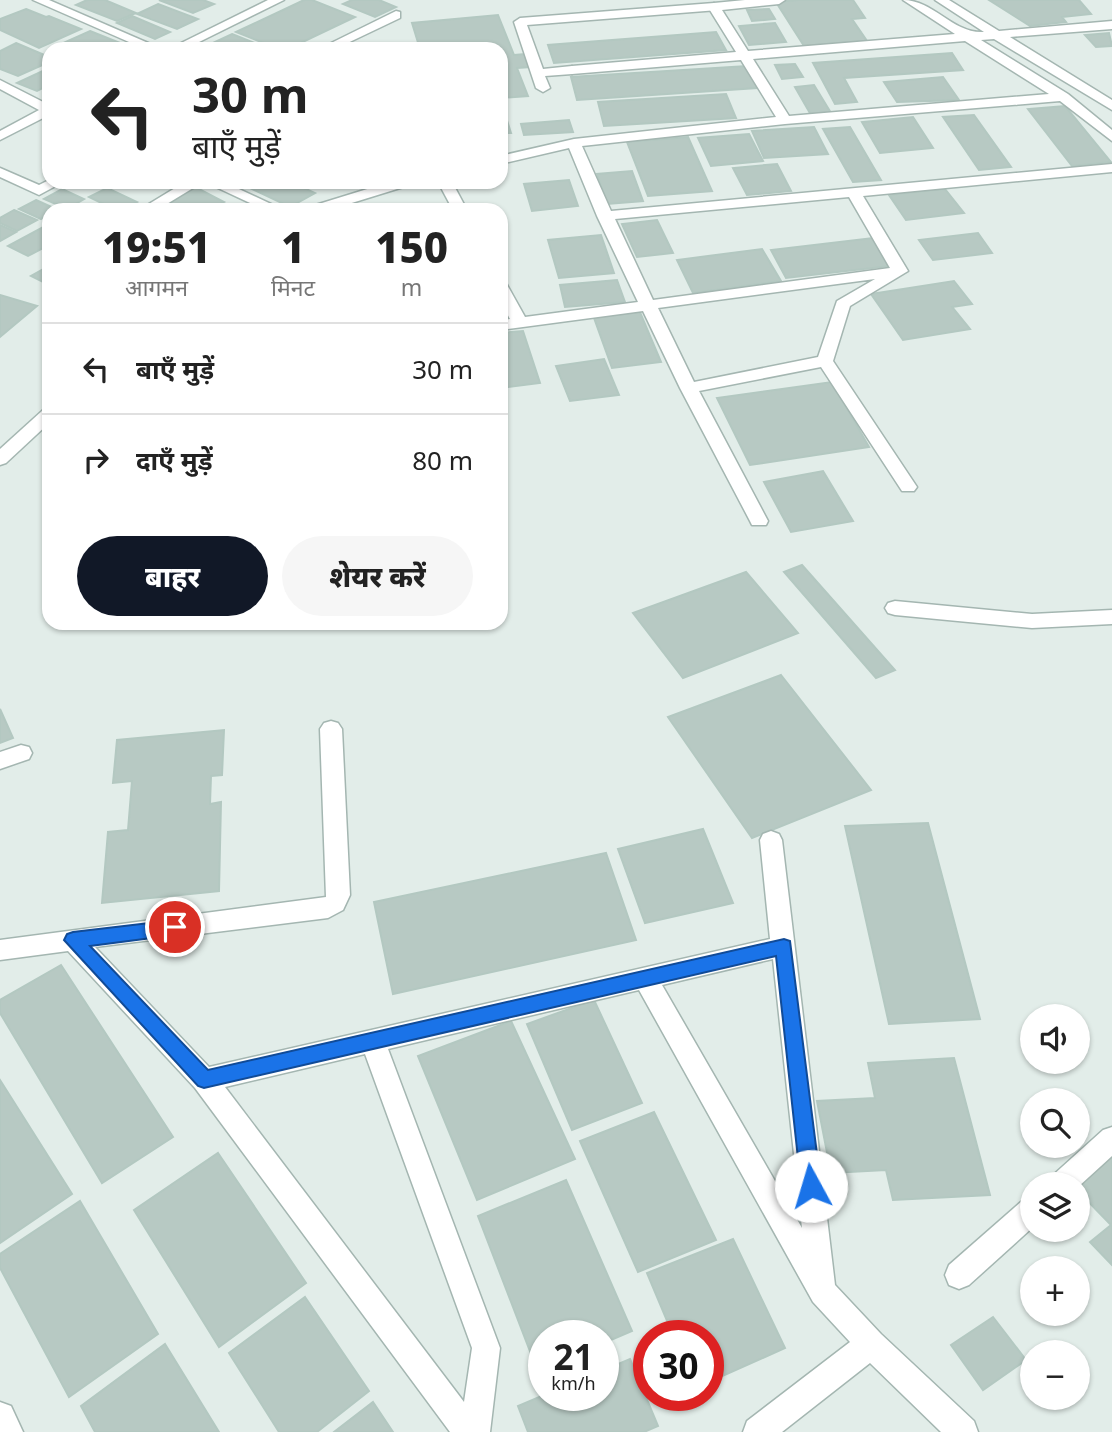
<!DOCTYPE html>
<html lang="hi">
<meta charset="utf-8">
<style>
:root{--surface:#fff;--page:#f6f6f6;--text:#222;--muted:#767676;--line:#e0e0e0;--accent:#111827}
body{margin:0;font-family:"Noto Sans","Noto Sans Devanagari",sans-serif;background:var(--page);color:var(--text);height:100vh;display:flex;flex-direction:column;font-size:26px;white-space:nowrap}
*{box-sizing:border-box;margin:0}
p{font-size:23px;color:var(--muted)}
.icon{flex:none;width:38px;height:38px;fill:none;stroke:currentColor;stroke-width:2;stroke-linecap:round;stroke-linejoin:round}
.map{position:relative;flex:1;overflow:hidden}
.sheet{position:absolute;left:42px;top:203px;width:466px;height:427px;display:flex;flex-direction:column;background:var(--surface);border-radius:21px;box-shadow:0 2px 5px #0004}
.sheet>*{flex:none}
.top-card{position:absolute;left:42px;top:42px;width:466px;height:147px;border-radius:21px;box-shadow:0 2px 5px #0004;background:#fff;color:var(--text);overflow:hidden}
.fabs{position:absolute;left:1020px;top:1004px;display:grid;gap:14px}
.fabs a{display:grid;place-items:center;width:70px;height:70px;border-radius:50%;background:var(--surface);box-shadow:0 2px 5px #0004;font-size:35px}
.speed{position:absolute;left:528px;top:1320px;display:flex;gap:14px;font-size:35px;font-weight:700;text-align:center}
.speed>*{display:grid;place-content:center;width:91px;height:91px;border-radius:50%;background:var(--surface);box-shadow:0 2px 5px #0004;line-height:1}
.speed small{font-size:18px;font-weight:400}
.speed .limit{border:10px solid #d22;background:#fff;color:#111}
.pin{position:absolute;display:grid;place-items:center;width:60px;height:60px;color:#fff;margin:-30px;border:4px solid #fff;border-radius:50%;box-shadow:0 2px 7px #0007}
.me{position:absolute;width:77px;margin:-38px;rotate:354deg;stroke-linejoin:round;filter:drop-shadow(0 0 5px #0008)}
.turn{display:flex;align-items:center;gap:24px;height:147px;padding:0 35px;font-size:32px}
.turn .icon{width:91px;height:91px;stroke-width:2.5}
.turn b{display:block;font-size:49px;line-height:60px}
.eta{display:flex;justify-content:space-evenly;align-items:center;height:119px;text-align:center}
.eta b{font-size:42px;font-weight:800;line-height:49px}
.button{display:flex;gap:14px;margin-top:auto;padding:14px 35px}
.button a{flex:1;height:80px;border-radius:42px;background:var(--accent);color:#fff;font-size:28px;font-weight:800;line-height:80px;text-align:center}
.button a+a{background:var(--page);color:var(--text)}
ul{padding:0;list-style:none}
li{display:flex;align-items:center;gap:21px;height:91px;padding:0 35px;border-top:2px solid var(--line)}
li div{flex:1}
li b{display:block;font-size:26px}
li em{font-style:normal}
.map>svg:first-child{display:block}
.building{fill:#b7c9c3;stroke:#b3c8c1;stroke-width:2}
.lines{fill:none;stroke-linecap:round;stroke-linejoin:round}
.service-casing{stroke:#a4b6b1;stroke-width:3}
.minor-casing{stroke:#a4b6b1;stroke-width:3}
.service{fill:#fff;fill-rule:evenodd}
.minor{fill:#fff;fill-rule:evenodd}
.route{fill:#1a73e8;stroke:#114b97;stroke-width:2}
</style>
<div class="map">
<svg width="1112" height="1432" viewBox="0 0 1112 1432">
<rect width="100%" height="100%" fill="#e2ede9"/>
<g class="building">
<polygon points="87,0 105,0 136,13 117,21 76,5"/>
<polygon points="159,0 203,0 214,4 193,13"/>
<polygon points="304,0 312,0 355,17 288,49 279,49 236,32"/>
<polygon points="352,0 379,0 396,7 375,17 343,4"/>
<polygon points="798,0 853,0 865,18 852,19 867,41 804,46 776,2"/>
<polygon points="989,0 1079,0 1091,14 1062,17 1066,22 1030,26"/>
<polygon points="158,4 198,19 177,29 137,14"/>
<polygon points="26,9 46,17 49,16 81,29 39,48 0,30 0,19"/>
<polygon points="769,9 775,19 752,21 747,10"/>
<polygon points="498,15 514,55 525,54 530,67 517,68 528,96 500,98 500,49 420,49 412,23"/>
<polygon points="132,16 170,32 155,39 117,23"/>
<polygon points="775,23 786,42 749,45 739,26"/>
<polygon points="90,31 130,47 50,49"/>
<polygon points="716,32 726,50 554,63 548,45"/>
<polygon points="1109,33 1112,46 1096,47 1085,35"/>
<polygon points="232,34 270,49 200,49"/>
<polygon points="16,43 49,57 49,62 18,76 0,69 0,51"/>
<polygon points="952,53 963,70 844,78 857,102 835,104 813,63"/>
<polygon points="795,64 803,77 782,79 775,65"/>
<polygon points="747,66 757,88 577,100 571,77"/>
<polygon points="49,68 49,85 37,91 17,83"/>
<polygon points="943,77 959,100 897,102 884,82"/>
<polygon points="814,85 831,113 811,115 795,87"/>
<polygon points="726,94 736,118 604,126 598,102"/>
<polygon points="1065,106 1111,162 1072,166 1028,109"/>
<polygon points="500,108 503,108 511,133 500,133"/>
<polygon points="974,115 1011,167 979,170 943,117"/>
<polygon points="913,117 933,148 880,153 862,122"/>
<polygon points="569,120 573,132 524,135 521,124"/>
<polygon points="814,127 828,154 764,158 752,131"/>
<polygon points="850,127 881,180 853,182 823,129"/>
<polygon points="749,134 763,161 711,166 698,138"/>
<polygon points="688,137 712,191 648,196 627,142"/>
<polygon points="777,164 791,191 747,195 733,168"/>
<polygon points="632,171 643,201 607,204 597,174"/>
<polygon points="569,180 578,206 532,211 524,184"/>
<polygon points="265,182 291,182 315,193 290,207 252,189"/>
<polygon points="195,187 224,202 209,210 183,210 167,202"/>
<polygon points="107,188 137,202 122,210 116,210 89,197"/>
<polygon points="62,189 84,199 67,209 44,199"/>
<polygon points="945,189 964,213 906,220 889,195"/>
<polygon points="36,200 58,210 49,210 49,214 41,219 19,209"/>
<polygon points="14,210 37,220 17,231 0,223 0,218"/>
<polygon points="657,220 673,253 637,257 622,224"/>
<polygon points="49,224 49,245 28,256 8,246"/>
<polygon points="0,225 16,232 0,241"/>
<polygon points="978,233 992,253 933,260 919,240"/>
<polygon points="601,235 614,273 559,278 548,240"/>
<polygon points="873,238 890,266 786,278 771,250"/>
<polygon points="762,249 781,281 693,293 677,260"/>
<polygon points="49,266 49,285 31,276"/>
<polygon points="617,280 625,302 565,307 560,285"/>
<polygon points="954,281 972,304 952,307 970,329 903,340 871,294"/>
<polygon points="0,295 37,306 0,337"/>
<polygon points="639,310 661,362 612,368 593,315"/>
<polygon points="523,331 540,383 500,388 500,333"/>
<polygon points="604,359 619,395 570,401 556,366"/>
<polygon points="832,382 869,447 750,465 717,398"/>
<polygon points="823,471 853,521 791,532 764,482"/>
<polygon points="802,565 895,670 876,678 784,572"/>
<polygon points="746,572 798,633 683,678 633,613"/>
<polygon points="781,675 871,790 752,838 668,717"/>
<polygon points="0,709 13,738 0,743"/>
<polygon points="224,730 222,775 211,776 210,804 221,802 219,891 102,903 108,832 128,830 132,781 113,783 117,740"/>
<polygon points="928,823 980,1019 889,1024 845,826"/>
<polygon points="703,829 733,903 645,923 618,849"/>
<polygon points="606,853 636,940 393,994 374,902"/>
<polygon points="61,965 173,1137 102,1183 0,1013 0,1000"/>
<polygon points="594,1000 642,1103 572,1130 527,1024"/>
<polygon points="511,1021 575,1159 477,1200 418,1056"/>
<polygon points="954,1058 990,1195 893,1200 886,1170 831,1173 817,1101 875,1098 868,1063"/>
<polygon points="0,1080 72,1194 0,1243"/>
<polygon points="654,1112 716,1240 638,1272 580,1141"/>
<polygon points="218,1153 306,1283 219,1347 134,1210"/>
<polygon points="1112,1155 1112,1265 1090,1242 1111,1225 1078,1191 1078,1185"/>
<polygon points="566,1180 632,1331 604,1343 604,1335 544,1335 544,1369 538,1372 478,1216"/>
<polygon points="80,1201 158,1334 69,1397 0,1268 0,1254"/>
<polygon points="733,1239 785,1348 709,1382 709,1335 673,1335 647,1273"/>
<polygon points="305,1297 369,1391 317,1432 279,1432 229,1353"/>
<polygon points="993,1317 1026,1360 983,1390 951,1345"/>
<polygon points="165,1344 219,1432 95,1432 81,1406"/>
<polygon points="630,1359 658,1426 644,1432 528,1432 518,1406 544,1395 604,1395 604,1370"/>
<polygon points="373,1402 393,1432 334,1432"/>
</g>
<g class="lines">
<defs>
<g id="service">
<polygon points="714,3 720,7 718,10 527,25 543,69 572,66 578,70 572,74 545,76 550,88 543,92 536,88 514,22 520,18"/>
<polygon points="21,745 29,747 32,753 29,759 0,769 0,752"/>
</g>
<g id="minor">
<polygon points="33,0 49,0 162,49 145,49"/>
<polygon points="268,0 284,0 185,49 169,49"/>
<path d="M745,0H785L779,4L722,10L748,51L955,34L903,0C934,0 953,34 984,32L935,0H949L999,31L1112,21V29L1010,37L1112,100V110L994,39L981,40L1068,94L1112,130V141L1060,101L785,124L582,146L611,211L1112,164V172L863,196L908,271L850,306L833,361L917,487L914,491H902L821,367L699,391L768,521L766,525H752L750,521L680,388L643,311L500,330V320L510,319L500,301V281L506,283L525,317L638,302L597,216L569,148L500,164V156L574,139L776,117L741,60L572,74L566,70L572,66L736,52L708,7L714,3ZM965,41L1049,94L789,116L753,59ZM849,197L890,268L653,300L615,219ZM875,279L837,301L818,357L694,382L658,308Z"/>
<polygon points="396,11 400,12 400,18 335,49 319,49"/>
<polygon points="0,80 49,105 49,115 0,140 0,131 39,110 0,89"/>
<polygon points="0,168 39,185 49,180 63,182 39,195 0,177"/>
<polygon points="185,182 203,182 157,210 139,210"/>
<polygon points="205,182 224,182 284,210 265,210"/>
<polygon points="390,182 412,182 410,185 329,210 307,210 309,207"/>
<polygon points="438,182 452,182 467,210 453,210"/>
<polygon points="49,409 49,423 6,463 0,465 0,449 43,410"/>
<polygon points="895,601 1032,614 1112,610 1112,624 1032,628 895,615 888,613 885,608 888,603"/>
<path d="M331,721L338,723L342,729L350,895L343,910L328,918L95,947L209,1067L770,939L760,840L763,834L771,831L779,834L782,840L835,1285L881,1334L974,1421L978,1432H941L870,1363L782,1432H743L747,1421L850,1342L813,1302L639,990L388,1049L500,1348L490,1432H450L195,1088L68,951L0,960V940L326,897L320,729L324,723ZM773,959L802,1228L662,985ZM365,1054L472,1348L464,1402L225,1087Z"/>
<polygon points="1112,1127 1112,1156 1078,1187 1078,1185 1048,1185 1052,1176 1103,1130"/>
<polygon points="1032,1197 1032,1228 969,1285 959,1289 949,1285 945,1275 949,1265 1022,1201"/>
<polygon points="0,1402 11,1406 23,1432 0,1432"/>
</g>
</defs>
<use href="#service" class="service-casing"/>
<use href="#minor" class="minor-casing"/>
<use href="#service" class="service"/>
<use href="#minor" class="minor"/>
</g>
<polygon class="route" points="175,920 181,922 184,927 181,933 175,935 90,946 208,1070 784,939 790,941 821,1186 819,1193 811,1196 804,1193 801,1186 776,956 204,1088 198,1086 64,940 67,934 73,932"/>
</svg>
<div class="fabs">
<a><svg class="icon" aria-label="sound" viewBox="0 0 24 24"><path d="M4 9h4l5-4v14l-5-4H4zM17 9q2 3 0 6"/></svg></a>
<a><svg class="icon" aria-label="search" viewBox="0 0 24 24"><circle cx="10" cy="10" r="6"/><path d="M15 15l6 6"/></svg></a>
<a><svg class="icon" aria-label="layers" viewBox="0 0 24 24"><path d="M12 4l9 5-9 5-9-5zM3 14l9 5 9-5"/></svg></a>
<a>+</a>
<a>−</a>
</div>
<div class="speed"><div>21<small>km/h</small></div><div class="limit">30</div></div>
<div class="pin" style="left:175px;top:927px;background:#d93025"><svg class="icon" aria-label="arrive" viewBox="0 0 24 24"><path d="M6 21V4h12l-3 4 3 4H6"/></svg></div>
<svg class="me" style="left:811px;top:1186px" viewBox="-20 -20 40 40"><circle r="19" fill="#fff"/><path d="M0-13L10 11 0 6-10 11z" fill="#1a73e8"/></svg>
<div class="top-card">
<div class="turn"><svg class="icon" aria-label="left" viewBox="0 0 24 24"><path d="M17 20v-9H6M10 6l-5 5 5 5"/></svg><div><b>30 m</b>बाएँ मुड़ें</div></div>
</div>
<section class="sheet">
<div class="eta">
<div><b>19:51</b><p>आगमन</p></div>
<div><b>1</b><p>मिनट</p></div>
<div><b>150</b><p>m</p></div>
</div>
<ul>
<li><svg class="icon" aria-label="left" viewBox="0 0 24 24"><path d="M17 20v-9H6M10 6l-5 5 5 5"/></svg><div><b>बाएँ मुड़ें</b></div><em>30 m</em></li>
<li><svg class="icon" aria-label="right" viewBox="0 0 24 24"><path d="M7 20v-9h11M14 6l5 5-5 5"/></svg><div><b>दाएँ मुड़ें</b></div><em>80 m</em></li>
</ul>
<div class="button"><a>बाहर</a><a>शेयर करें</a></div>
</section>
</div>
